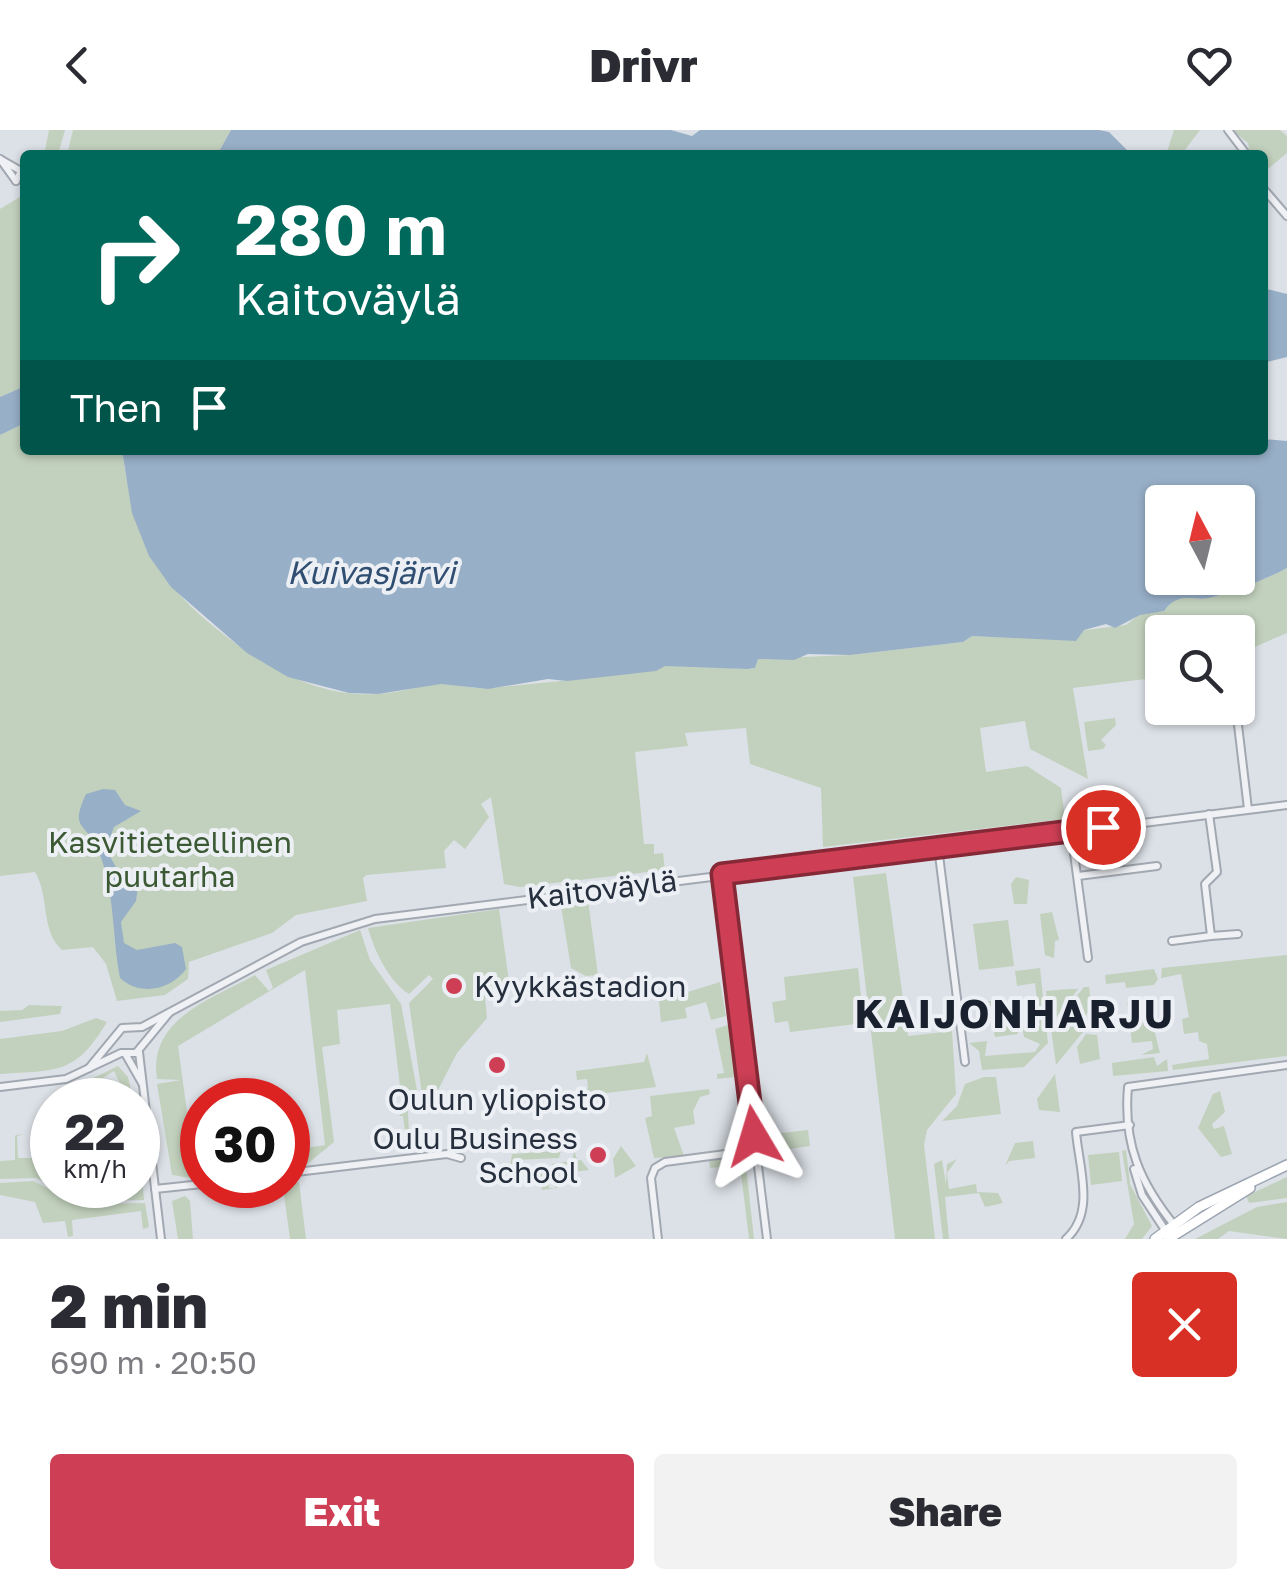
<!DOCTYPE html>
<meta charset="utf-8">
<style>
:root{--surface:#fff;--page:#f2f2f3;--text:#2b2b33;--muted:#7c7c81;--accent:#ce3f55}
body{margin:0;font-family:"Golos Text",sans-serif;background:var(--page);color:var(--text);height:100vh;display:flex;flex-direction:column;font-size:38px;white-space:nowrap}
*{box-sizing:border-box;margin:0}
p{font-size:32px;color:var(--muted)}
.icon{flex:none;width:55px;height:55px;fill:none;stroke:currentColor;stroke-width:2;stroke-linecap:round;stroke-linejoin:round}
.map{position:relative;height:1109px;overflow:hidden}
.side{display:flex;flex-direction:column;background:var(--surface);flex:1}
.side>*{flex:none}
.top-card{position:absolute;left:20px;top:20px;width:1248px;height:305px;border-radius:10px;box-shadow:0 2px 8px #0004;background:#00695c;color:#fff;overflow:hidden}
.needle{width:65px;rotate:353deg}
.fabs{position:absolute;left:1145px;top:355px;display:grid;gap:20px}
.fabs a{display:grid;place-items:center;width:110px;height:110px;border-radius:10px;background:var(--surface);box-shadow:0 2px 8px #0004;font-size:50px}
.speed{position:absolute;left:30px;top:948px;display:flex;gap:20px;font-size:50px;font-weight:700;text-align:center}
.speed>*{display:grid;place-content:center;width:130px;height:130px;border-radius:50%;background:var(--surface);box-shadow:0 2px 8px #0004;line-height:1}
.speed small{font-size:25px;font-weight:400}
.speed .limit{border:15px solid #d22;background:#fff;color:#111}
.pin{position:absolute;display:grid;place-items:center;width:85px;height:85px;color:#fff;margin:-42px;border:5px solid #fff;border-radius:50%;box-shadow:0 2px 10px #0007}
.me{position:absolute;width:110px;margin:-55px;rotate:353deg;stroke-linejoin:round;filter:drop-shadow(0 0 8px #0008)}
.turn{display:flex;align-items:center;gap:35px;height:210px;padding:0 50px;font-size:45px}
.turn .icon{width:130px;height:130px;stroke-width:2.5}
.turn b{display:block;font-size:70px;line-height:85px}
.then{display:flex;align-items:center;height:95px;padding:0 50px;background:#0003;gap:20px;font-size:38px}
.round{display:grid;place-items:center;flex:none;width:105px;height:105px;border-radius:10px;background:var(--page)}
.head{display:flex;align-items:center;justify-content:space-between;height:170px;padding:0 50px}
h1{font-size:60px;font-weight:800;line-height:75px}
.cta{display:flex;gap:20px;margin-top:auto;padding:20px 50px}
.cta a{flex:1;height:115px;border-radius:10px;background:var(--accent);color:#fff;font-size:40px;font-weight:800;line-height:115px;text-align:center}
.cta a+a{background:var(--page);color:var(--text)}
header{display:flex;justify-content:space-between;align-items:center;height:130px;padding:0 50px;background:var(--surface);font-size:45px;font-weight:800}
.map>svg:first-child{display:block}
.green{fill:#c2d1bd}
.water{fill:#97afc7;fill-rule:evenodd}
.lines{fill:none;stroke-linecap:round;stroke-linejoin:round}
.minor-casing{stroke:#a2a8b1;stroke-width:10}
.major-casing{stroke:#9ca5b2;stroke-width:12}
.minor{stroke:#eff1f5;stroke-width:6}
.major{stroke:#fff;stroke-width:9}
.route-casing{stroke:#862937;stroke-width:25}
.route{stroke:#ce3f55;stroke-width:18}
.poi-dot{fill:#ce3f55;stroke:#eceff4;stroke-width:4}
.labels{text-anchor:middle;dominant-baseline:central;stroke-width:8;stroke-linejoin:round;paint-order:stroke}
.park-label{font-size:30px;fill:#3b5933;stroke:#eceff4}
.street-label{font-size:30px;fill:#262f3d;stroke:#eceff4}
.poi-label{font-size:30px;fill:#262f3d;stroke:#eceff4;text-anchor:start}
.water-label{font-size:32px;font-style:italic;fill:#304e71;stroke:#eceff4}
.district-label{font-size:40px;font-weight:bold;letter-spacing:2.5px;fill:#19202e;stroke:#eceff4}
</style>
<header><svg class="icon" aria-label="back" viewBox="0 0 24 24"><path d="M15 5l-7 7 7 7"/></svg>Drivr<svg class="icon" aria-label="heart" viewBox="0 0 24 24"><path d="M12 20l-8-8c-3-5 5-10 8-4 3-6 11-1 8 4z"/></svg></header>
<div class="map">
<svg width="1287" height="1109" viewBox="0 0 1287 1109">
<rect width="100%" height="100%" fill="#dce1e7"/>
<g class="green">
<polygon points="49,0 65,0 58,25 44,25"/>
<polygon points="73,0 231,0 217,25 67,25"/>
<polygon points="1174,0 1200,0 1185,20 1191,25 1166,25"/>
<polygon points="1232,0 1280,0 1287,6 1287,23 1263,43 1262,25 1250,25 1248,13"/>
<polygon points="25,55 25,256 0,267 0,79 23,65"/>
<path d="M25,293V320H122C131,394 154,449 213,496C260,534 315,568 378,564C398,563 418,556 438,554C456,553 474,560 491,558C550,552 608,547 664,536C679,534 729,538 747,539L755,538L758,529L850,525L963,512L972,506L1021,508L1126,495L1140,484L1164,481C1180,459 1193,473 1213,467C1236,460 1267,449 1287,438V503L1238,524V502H1162V547L1073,558L1088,649L1030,619L1025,591L980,598L986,642L1027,636L1061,658L1065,689L823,717L821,658L750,634L746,598L685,603L688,616L635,622L644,714H654V724L663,723L665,740L520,757L504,754L491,667L481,674L489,687L465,719L454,710L444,721L446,738L367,745L363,748L367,771L296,785L272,803L189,832L188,849L165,865L117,871L106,834L93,817L62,820C40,800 50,767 35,742L0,746V305Z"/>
<polygon points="1115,588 1116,595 1101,610 1106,615 1103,619 1088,621 1084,592"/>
<polygon points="886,743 908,906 952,901 956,964 927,1000 924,1015 935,1109 895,1109 853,747"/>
<polygon points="1016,747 1029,750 1027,774 1014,774 1011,754"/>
<polygon points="588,770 598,845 586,846 571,838 561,776"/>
<path d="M499,779L510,859L485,867L487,888L457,923L437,962L422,964L409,873L433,849L429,845L409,864C389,852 374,820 368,798Z"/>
<polygon points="1052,782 1059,810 1055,811 1054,828 1045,825 1040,784"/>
<polygon points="1008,790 1014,836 979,840 973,794"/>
<path d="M360,800L370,830L401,874L417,960L407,961L409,1003H413V1010L401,1009L406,1008L403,986H399L403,981L390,874L337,880L340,914L322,917L334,1012L306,1035L288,1040V1021L325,1015L305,840L178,916L194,1033H202V1050L172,1045L157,954L181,950L157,949C148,889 211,869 255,845L269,861L273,858L266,840Z"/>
<polygon points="1287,825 1287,926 1173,940 1172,935 1209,929 1207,914 1199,911 1198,902 1184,904 1182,889 1189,887 1181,844 1161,848 1162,838"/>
<polygon points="858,838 864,893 790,902 788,891 775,893 772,872 786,870 784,847"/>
<polygon points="1040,838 1048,913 1024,937 982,940 979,921 969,913 987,911 985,926 1035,922 1040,914 1024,907 1022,896 1040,896 1035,853 1017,856 1015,841"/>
<polygon points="1154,839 1158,849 1154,855 1126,858 1125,852 1106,854 1105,845"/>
<polygon points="720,852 726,886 711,890 706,872 685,878 687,888 661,892 659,871"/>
<polygon points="1084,857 1089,857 1092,880 1076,893 1054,895"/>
<polygon points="1080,858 1079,858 1050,895 1046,861"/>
<polygon points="988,871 993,871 995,878 1016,875 1018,904 995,907"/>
<polygon points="1135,871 1135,878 1151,887 1160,923 1141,925 1153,919 1152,911 1132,913 1127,872"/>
<polygon points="29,875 62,876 60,884 0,892 0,881 22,880"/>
<path d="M96,888L107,892C75,945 58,940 0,944V909L62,901Z"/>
<polygon points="728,895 735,947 717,949 717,944 724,943 715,899"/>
<polygon points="1074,895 1083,902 1056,935 1051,899"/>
<polygon points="1086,904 1097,905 1100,929 1080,934 1077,917"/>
<polygon points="647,923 656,957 582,966 588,958 587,949 577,950 576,941 644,932"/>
<polygon points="1154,927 1157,936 1167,929 1168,941 1113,946 1112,933"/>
<polygon points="118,936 128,947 133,970 128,970 114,941 79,963 75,957"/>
<polygon points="1055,944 1060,982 1039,980 1037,969"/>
<polygon points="984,947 996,947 1001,984 942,991 957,976 965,954"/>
<polygon points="709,959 710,964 700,967 693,981 695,994 674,998 684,1026 654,1028 645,988 652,986 650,966"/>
<polygon points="1220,961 1225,982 1212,994 1214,999 1224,996 1232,1024 1221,1027 1198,998 1213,964"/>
<polygon points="808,1000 810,1016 776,1021 774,1004"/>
<polygon points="138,1003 144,1070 83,1071 36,1048 0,1049 0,1031 15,1030 15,1006 16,1005 25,1004 17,1006 18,1028 38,1028 39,1022 52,1028 52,1055 138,1055"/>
<polygon points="1033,1011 1035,1028 1009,1031 1005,1036 1015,1013"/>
<polygon points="556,1013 563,1013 559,1028 515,1030 515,1036 510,1037 512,1024 556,1021"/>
<polygon points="621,1016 636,1036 615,1048 613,1029"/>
<polygon points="1126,1020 1130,1054 1152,1096 1142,1109 1125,1109 1134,1094 1122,1021"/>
<polygon points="574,1021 577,1029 573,1031 581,1030 589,1040 556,1044 557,1058 542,1060 539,1043 515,1045 547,1039 549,1058 555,1058 552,1034 572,1031"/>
<polygon points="1119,1022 1122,1051 1091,1055 1088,1025"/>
<polygon points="745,1026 754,1109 749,1109 740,1035 710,1038 709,1030"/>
<polygon points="957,1029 947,1043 949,1059 976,1054 977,1062 998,1063 1003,1073 985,1077 979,1063 945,1067 949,1109 943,1109 934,1034 942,1030 946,1054 947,1034"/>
<polygon points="1287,1047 1287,1068 1249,1073 1246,1066"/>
<polygon points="33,1051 80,1074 145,1073 149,1097 143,1099 141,1081 72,1090 73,1106 68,1107 65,1091 43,1093 35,1072 0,1065 0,1053"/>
<polygon points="299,1052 306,1109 290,1109 284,1065 270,1063 275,1055"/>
<polygon points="185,1066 190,1071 193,1109 178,1109 172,1071"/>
<polygon points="1287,1072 1287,1109 1229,1101 1218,1109 1195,1109 1257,1077"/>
</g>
<g class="water">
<polygon points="231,0 671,0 692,6 700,0 1099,0 1109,2 1132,25 217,25"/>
<polygon points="1263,158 1287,164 1287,227 1263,233"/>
<polygon points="25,256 25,293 0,305 0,267"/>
<path d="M1263,309L1287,311V438C1267,449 1236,460 1213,467C1194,473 1180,459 1164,481L1140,485L1115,498L1106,494L1084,500L1076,511L972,506L963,512L850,525L808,524L794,530L758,529L755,538L747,539L665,536L656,541L567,551L548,549L488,559L441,554L378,564L349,563L288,547L247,523L171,457L149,426L132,383L122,320H1262ZM1238,372V448H1162V372Z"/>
<path d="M103,659L115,660L125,675L141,681L114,697L106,719L118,741L138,756L136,771L121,792L124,813L137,820L175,813L182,817L186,839C170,861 139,866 120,848C112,806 115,756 97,718C84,691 70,699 86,664Z"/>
</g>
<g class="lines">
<defs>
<g id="minor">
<polyline points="1228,0 1247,25"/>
<polyline points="0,29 21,41 16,51"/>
<polyline points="0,29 16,51"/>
<polyline points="1262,57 1287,86"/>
<polyline points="1236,578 1248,679"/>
<polyline points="1071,701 1088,828"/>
<polyline points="938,717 965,932"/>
<polyline points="722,744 767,1109"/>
<polyline points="1078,746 1157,736"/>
<polyline points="1211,806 1238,804"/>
<polyline points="1172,811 1211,806 1205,754 1217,742 1209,684"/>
<polyline points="139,922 161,1109"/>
<polyline points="126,925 142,953"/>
<polyline points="89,938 122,898 142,897 301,812 375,789 1287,675"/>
<polyline points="0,957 66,949 121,923 136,923 169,883"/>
<polyline points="1134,1039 1142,1065 1167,1103"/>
<polyline points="288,1043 447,1024 461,1028"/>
<polyline points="155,1059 202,1054"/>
<path d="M1175,1096C1140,1053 1123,1014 1128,957L1287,935"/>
<polyline points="658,1109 651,1048 655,1038 665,1032 756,1020"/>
<path d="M1066,1109C1096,1082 1079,1038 1076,1002L1130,995"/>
</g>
<g id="major">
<polyline points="1155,1109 1199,1077 1287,1035"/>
<polyline points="1168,1109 1250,1058"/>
</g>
</defs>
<use href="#minor" class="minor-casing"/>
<use href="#major" class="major-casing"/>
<use href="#minor" class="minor"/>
<use href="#major" class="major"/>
</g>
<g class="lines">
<defs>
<polyline id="route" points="754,1006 722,744 1103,697"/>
</defs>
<use href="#route" class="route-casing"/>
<use href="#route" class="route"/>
</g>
<g class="poi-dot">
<circle cx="454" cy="856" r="10"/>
<circle cx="497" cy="935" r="10"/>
<circle cx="598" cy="1025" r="10"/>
</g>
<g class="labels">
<g class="park-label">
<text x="170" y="712">Kasvitieteellinen<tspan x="170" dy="34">puutarha</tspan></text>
</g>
<g class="street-label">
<text transform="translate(602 759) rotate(-7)">Kaitoväylä</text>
</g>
<g class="poi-label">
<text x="474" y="856">Kyykkästadion</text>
<text x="497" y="969" text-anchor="middle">Oulun yliopisto</text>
<text x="578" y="1008" text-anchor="end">Oulu Business<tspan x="578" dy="34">School</tspan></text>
</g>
<g class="water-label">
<text x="371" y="442">Kuivasjärvi</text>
</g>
<g class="district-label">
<text x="1015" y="883">KAIJONHARJU</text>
</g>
</g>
</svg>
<div class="fabs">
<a><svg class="needle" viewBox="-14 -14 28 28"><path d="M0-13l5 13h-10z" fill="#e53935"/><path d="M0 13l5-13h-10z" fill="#7c7c81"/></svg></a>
<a><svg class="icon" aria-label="search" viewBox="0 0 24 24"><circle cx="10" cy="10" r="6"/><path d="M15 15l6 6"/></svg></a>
</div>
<div class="speed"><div>22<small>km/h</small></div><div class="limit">30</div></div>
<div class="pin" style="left:1103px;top:697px;background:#d93025"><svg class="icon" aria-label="arrive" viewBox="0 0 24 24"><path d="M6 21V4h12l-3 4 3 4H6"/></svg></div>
<svg class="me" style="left:754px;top:1006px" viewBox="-20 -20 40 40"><path d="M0-17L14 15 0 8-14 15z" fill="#ce3f55" stroke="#fff" stroke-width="4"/></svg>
<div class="top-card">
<div class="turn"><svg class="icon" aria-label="right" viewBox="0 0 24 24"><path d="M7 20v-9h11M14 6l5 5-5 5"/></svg><div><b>280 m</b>Kaitoväylä</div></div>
<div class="then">Then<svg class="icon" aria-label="arrive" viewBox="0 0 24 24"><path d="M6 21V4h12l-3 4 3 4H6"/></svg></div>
</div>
</div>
<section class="side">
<div class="head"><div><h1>2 min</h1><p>690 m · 20:50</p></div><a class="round" style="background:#d93025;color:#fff"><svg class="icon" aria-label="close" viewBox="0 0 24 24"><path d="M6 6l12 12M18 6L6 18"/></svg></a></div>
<div class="cta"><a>Exit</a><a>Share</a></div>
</section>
